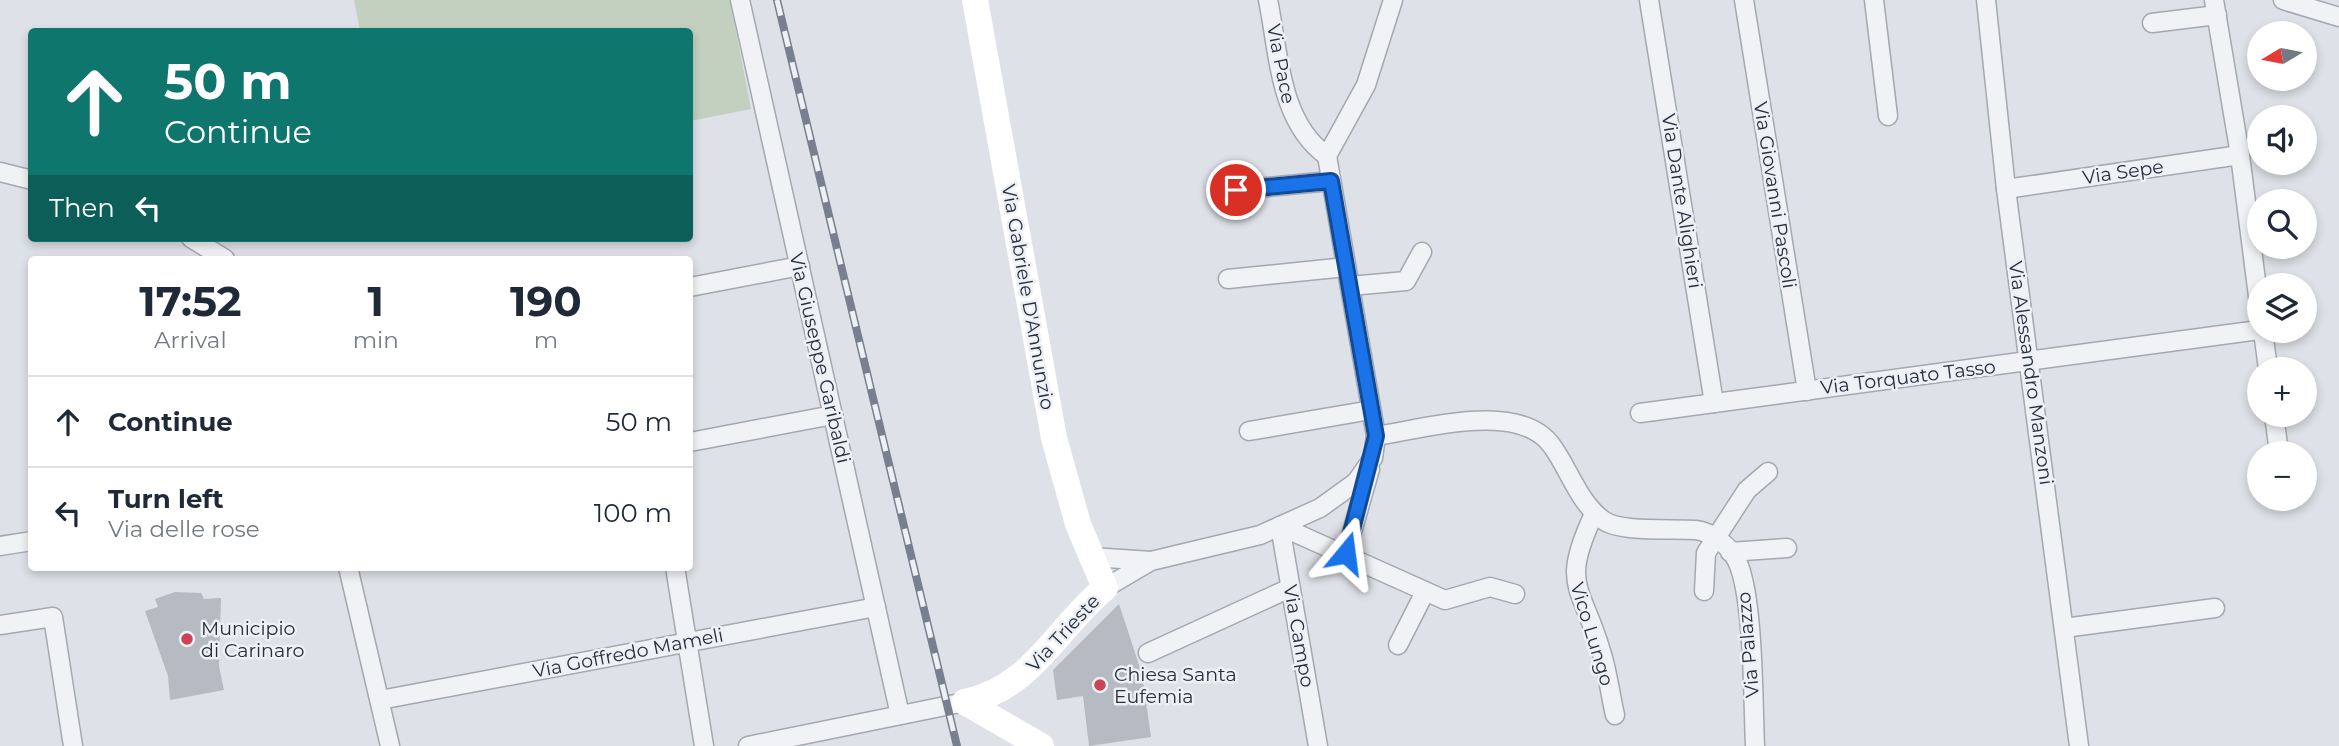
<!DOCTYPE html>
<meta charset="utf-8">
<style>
:root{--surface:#fff;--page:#f6f6f7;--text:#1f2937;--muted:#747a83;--line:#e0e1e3}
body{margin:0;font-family:Montserrat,sans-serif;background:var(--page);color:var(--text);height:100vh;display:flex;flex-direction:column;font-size:26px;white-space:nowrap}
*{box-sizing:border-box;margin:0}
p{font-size:23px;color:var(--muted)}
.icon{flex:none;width:38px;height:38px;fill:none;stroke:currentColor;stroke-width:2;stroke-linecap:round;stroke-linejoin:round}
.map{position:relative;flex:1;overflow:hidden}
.sheet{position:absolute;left:28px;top:256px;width:665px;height:315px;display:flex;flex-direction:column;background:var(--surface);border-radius:7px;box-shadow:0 4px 10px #0003}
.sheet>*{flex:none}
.hud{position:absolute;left:28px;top:28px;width:665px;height:214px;border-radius:7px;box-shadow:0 4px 10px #0003;background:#0f766e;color:#fff;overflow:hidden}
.needle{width:46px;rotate:260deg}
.controls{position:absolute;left:2247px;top:21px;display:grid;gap:14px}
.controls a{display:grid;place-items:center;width:70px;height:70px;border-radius:50%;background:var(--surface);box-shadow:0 4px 10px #0003;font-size:35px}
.pin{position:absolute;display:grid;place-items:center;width:60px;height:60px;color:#fff;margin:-30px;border:4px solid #fff;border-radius:50%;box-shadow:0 2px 7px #0007}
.me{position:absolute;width:77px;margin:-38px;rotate:16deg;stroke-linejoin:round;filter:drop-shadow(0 0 5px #0008)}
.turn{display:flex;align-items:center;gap:24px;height:147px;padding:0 21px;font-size:32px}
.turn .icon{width:91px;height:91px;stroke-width:2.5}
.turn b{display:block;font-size:49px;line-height:60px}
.then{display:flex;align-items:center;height:66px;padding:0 21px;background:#0003;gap:14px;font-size:26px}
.eta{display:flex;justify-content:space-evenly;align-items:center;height:119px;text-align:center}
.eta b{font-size:42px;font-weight:700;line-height:49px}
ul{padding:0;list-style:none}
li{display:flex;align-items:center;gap:21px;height:91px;padding:0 21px;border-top:2px solid var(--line)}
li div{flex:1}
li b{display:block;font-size:26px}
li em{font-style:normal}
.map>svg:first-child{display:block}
.green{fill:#c3d0bf}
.building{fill:#b5bac3}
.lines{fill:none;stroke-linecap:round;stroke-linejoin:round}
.street-casing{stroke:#a3a8b1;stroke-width:21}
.street{stroke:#f0f2f5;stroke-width:18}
.secondary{stroke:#fff;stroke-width:26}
.rail-casing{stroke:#788090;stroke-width:8}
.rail{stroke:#edf0f5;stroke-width:5;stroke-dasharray:16;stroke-linecap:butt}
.route-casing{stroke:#114b97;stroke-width:18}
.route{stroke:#1a73e8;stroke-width:12}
.poi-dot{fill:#c94553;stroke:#edf0f5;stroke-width:2.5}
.labels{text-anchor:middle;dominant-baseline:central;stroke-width:5;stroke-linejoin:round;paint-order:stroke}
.street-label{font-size:19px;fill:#272e3d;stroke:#edf0f5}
.poi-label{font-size:19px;fill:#272e3d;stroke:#edf0f5;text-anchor:start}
</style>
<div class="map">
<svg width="2339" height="746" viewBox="0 0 2339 746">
<rect width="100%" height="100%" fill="#dee1e7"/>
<polygon class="green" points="354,0 730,0 751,109 690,121 690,32 360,31"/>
<g class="building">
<polygon points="175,592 201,593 204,599 221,598 219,666 224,690 170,700 168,676 145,611 158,607 155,599"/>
<polygon points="1119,604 1142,674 1151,737 1089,746 1083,696 1057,700 1053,670"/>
</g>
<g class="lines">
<defs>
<g id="street">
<polyline points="740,0 900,715"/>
<path d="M1268,0C1279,53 1279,122 1327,156"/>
<polyline points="1649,0 1714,403"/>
<polyline points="1744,0 1807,391"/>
<polyline points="1874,0 1888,116"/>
<polyline points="1986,0 2006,189 2079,746"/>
<polyline points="2214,0 2240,155 2259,304"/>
<polyline points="2283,0 2339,17"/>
<polyline points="2152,23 2217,15"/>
<polyline points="1327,156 1366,85 1393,0"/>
<polyline points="0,172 32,180"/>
<polyline points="2006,189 2240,155"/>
<polyline points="1236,190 1331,181"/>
<polyline points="191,238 225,259"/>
<polyline points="1228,279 1346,267"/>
<polyline points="1350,286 1406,281 1422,252"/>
<polyline points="690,287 800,266"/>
<polyline points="2263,331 2268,369"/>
<polyline points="1640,413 2259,330"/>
<polyline points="2274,415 2279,453"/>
<polyline points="1249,431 1371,410"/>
<path d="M1376,436C1424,429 1520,400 1552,446C1569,469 1579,503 1603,520C1620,533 1673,528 1696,530C1712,532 1731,547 1737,561C1754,596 1753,703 1755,746"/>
<polyline points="690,442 833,415"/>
<path d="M1594,514C1560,586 1581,584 1601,651C1608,672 1610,694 1615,715"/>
<polyline points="1280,526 1445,600 1490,587 1515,594"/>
<polyline points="1280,526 1318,746"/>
<polyline points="0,546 32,541"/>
<polyline points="1730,552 1787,548"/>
<polyline points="1346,553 1370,469"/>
<polyline points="1092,557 1151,561"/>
<polyline points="348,567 390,746"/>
<polyline points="675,567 704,746"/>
<polyline points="1105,588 1151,561 1260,535 1320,508 1356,482 1373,458 1376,436 1327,156"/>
<polyline points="1704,591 1706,553 1747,490 1768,472"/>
<polyline points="0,625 53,617 73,746"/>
<polyline points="2064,628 2215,608"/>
<polyline points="1398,645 1425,592"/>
<polyline points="1148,653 1290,588"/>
<polyline points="380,700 876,607"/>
<polyline points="748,746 965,702"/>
</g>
</defs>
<use href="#street" class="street-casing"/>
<use href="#street" class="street"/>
<g class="secondary">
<path d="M965,702C1033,688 1056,628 1105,588L1078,524L1054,438L975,0"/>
<polyline points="965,702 1041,746"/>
</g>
<defs>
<polyline id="rail" points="777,0 957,746"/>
</defs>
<use href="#rail" class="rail-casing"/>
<use href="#rail" class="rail"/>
</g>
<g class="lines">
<defs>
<polyline id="route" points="1236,190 1331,181 1376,436 1346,553"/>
</defs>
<use href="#route" class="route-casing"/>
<use href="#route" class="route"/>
</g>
<g class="poi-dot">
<circle cx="187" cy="639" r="7"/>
<circle cx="1100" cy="685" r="7"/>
</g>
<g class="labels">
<g class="street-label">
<text transform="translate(1281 64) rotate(79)">Via Pace</text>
<text transform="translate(2123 172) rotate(-8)">Via Sepe</text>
<text transform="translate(1775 195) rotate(81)">Via Giovanni Pascoli</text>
<text transform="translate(1682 201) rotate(81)">Via Dante Alighieri</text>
<text transform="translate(1028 297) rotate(80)">Via Gabriele D'Annunzio</text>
<text transform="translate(820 358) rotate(77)">Via Giuseppe Garibaldi</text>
<text transform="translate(2031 373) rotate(82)">Via Alessandro Manzoni</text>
<text transform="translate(1908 377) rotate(-7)">Via Torquato Tasso</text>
<text transform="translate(1063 633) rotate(-47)">Via Trieste</text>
<text transform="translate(1592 634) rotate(73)">Vico Lungo</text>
<text transform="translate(1299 636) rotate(80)">Via Campo</text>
<text transform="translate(1748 645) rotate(-95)">Via Palazzo</text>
<text transform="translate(628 653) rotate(-11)">Via Goffredo Mameli</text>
</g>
<g class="poi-label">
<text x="201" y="628">Municipio<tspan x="201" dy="22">di Carinaro</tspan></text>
<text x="1114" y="674">Chiesa Santa<tspan x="1114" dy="22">Eufemia</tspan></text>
</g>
</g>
</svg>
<div class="controls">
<a><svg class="needle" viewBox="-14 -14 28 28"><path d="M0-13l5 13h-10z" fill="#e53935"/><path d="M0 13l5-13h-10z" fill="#747a83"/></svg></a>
<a><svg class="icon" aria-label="sound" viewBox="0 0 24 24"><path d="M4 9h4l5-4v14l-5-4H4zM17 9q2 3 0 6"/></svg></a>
<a><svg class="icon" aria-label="search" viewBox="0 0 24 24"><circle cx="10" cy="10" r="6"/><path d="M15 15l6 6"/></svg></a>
<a><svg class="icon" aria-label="layers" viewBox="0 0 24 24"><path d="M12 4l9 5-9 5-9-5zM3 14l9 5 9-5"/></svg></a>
<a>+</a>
<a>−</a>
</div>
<div class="pin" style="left:1236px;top:190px;background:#d93025"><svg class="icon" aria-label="arrive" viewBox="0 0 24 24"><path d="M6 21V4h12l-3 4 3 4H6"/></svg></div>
<svg class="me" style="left:1346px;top:553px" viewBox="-20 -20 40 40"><path d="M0-17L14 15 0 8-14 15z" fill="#1a73e8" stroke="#fff" stroke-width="4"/></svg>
<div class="hud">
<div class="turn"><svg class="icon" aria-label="ahead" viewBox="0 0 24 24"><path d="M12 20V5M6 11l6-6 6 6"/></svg><div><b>50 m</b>Continue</div></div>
<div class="then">Then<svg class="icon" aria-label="left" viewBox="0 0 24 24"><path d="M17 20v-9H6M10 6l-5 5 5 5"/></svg></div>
</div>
<section class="sheet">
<div class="eta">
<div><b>17:52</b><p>Arrival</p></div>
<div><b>1</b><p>min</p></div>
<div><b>190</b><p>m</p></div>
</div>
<ul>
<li><svg class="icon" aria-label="ahead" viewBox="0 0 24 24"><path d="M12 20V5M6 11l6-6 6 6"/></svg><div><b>Continue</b></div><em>50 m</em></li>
<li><svg class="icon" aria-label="left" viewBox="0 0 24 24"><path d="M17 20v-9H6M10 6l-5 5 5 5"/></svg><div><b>Turn left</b><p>Via delle rose</p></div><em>100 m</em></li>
</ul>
</section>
</div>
